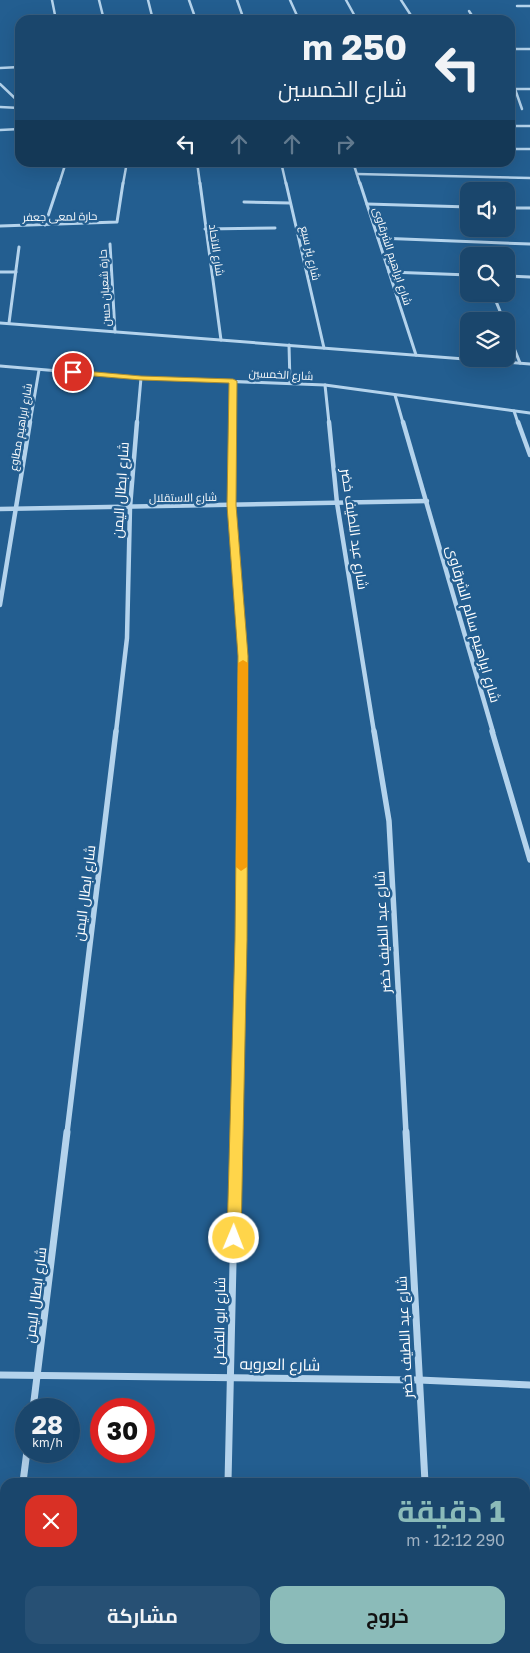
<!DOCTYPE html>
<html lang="ar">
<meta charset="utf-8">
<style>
:root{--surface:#1a466c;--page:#275074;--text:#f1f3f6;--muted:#9fb1c2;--line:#385e7f;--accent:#8bbbb9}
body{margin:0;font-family:"Golos Text",Cairo,sans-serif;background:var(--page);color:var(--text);direction:rtl;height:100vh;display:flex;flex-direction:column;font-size:19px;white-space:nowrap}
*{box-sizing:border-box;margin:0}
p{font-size:16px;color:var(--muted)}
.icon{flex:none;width:28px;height:28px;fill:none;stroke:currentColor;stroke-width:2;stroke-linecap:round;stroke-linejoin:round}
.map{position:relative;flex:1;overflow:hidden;direction:ltr}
.side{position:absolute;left:0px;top:1478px;width:530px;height:176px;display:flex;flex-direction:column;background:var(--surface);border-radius:15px 15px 0 0;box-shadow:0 5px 20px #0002,0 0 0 1px var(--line);direction:rtl}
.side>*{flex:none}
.top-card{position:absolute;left:15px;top:15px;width:500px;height:152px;border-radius:15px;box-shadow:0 5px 20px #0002,0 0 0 1px var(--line);direction:rtl;background:#1a466c;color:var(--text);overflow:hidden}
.tools{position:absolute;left:460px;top:182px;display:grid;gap:10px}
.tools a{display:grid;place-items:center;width:55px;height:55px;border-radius:10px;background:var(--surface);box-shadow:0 5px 20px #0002,0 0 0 1px var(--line);font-size:25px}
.speed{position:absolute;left:15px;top:1398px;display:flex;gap:10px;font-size:25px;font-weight:700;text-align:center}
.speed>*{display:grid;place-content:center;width:65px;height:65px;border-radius:50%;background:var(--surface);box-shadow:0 5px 20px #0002,0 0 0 1px var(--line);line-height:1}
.speed small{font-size:12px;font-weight:400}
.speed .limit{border:8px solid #d22;background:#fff;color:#111}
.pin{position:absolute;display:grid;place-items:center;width:42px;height:42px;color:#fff;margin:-21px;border:2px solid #fff;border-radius:50%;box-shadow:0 1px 5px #0007}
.me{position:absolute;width:55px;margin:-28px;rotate:1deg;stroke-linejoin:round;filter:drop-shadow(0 0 4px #0008)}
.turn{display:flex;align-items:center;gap:18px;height:105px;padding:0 25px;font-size:22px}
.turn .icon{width:65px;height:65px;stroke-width:2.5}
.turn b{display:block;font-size:35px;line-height:42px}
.lanes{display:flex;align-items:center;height:48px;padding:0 25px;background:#0003;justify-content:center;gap:25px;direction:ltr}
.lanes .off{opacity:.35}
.round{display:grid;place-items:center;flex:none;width:52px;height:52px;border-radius:15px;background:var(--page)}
.overview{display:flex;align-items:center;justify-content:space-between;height:85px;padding:0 25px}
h1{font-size:30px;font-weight:700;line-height:38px;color:var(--accent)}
.primary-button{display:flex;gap:10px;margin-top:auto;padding:10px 25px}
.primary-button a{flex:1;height:58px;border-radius:15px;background:var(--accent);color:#111;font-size:20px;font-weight:700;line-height:58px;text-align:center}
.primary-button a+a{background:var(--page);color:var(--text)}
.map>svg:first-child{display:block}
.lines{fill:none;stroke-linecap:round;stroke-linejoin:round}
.street-far4{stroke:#b4d3ec;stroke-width:2.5}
.street-far3{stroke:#b4d3ec;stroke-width:3}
.street-far2{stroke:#b4d3ec;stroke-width:4.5}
.street-far1{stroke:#b4d3ec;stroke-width:5.5}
.street{stroke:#b4d3ec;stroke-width:7}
.route{fill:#ffd54a;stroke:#a68a30}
.slow{fill:#f59e0b}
.labels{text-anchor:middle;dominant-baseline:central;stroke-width:5;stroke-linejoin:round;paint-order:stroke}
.far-street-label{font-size:11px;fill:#fff;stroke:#235e90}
.street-label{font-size:14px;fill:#fff;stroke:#235e90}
.near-street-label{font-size:16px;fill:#fff;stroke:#235e90}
</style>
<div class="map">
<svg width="530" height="1653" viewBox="0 0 530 1653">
<rect width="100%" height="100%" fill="#235e90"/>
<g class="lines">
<g class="street-far4">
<polyline points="52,0 56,20"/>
<polyline points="99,0 104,20"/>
<polyline points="148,0 153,20"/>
<polyline points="189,0 196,20"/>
<polyline points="237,0 244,20"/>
<polyline points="290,0 299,20"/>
<polyline points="346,0 357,20"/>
<polyline points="401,0 414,20"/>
<polyline points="517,6 530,6"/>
<polyline points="469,11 475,20"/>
<polyline points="510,49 530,49"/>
<polyline points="0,68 20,67"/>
<polyline points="0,84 20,103"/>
<polyline points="510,89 530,89"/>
<polyline points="515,89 522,109"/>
<polyline points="0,107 20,108"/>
<polyline points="510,126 530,126"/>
<polyline points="0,130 20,129"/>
<polyline points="510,149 530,149"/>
<polyline points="197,162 200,184"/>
<polyline points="281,162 286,184"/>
<polyline points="353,162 360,184"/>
<polyline points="357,174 530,178"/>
<polyline points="59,184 66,162"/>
<polyline points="123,184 127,162"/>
</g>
<g class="street-far3">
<polyline points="200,183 221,340"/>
<polyline points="286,183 324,348"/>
<polyline points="360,183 416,355"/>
<polyline points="244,202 290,203"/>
<polyline points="367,204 469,207"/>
<polyline points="506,208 530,208"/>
<polyline points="45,225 59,183"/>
<polyline points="0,226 117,222 123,183"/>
<polyline points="205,229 275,228"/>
<polyline points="378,238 530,244"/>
<polyline points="110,244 115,332"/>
<polyline points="0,272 16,272"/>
<polyline points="389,272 469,275"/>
<polyline points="506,276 530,277"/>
<polyline points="493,294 504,321"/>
<polyline points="0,323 530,364"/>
<polyline points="9,323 19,247"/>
<polyline points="506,328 520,363"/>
<polyline points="289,345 290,383"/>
<polyline points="0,366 141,378 325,385 530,413"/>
<polyline points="325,385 329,423"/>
<polyline points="395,395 403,423"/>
<polyline points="514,411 518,423"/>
<polyline points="30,423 39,370"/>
<polyline points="137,423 141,378"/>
<polyline points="233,423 233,381"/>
</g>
<g class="street-far2">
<polyline points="233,422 232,505 243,656 242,732"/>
<polyline points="329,422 337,503 374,732"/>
<polyline points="403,422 493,732"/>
<polyline points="518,422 530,455"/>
<polyline points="0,509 427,501"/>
<polyline points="0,605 30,422"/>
<polyline points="116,732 127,638 130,507 137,422"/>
</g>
<g class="street-far1">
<polyline points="374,731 389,821 406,1133"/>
<polyline points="492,731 530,860"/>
<polyline points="67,1133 116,731"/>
<polyline points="236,1133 242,731"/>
</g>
<g class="street">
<polyline points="406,1132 425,1482"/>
<polyline points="0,1375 419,1380 530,1385"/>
<polyline points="33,1409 67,1132"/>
<polyline points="23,1482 27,1451"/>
<polyline points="228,1482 236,1132"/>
<polyline points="225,1649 225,1653"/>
<polyline points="435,1649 435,1653"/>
<polyline points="1,1653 5,1620"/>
</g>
</g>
<polygon class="route" points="73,370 141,376 233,379 237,381 236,505 248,656 247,940 241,1238 239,1243 234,1245 229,1243 227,1238 235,940 238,656 227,505 229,383 141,380 70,374 70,371"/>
<polygon class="slow" points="243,660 248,663 247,867 241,871 236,867 238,663"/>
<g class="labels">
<g class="far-street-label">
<text transform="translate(60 216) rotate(-1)">حارة لمعى جعفر</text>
<text transform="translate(217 250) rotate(82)">شارع الاتحاد</text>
<text transform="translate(311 253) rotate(77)">شارع بئر سبع</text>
<text transform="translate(393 256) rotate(72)">شارع ابراهيم الشرقاوى</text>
<text transform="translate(104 288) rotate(-93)">حارة شعبان حسن</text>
<text transform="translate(281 374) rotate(3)">شارع الخمسين</text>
<text transform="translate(20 427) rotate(-80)">شارع ابراهيم مطاوع</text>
<text transform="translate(183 497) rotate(-1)">شارع الاستقلال</text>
</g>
<g class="street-label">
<text transform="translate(120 490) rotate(-86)">شارع ابطال اليمن</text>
<text transform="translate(355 529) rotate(82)">شارع عبد اللطيف خضر</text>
<text transform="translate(474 624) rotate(74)">شارع ابراهيم سالم الشرقاوى</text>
<text transform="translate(84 893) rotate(-83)">شارع ابطال اليمن</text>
<text transform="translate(382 932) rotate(-93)">شارع عبد اللطيف خضر</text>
<text transform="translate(35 1295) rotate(-83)">شارع ابطال اليمن</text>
<text transform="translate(219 1321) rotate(-89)">شارع ابو الفضل</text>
<text transform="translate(404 1337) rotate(-93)">شارع عبد اللطيف خضر</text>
</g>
<g class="near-street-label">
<text transform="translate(280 1364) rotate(1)">شارع العروبه</text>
</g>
</g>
</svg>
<div class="tools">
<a><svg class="icon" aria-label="sound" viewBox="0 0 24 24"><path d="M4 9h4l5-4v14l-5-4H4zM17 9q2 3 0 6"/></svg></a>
<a><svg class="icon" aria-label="search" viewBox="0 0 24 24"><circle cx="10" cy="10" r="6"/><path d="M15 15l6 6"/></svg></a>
<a><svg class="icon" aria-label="layers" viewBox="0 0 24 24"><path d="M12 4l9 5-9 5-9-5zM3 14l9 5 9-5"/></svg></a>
</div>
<div class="speed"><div>28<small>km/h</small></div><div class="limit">30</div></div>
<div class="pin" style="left:73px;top:372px;background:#d93025"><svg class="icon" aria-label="arrive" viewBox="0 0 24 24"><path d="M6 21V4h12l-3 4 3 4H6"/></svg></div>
<svg class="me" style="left:234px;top:1238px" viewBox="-20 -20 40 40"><circle r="17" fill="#ffd54a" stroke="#fff" stroke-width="3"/><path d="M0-11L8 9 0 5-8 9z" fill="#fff"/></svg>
<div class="top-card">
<div class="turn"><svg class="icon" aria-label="left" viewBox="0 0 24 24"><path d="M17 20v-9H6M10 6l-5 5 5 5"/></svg><div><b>250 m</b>شارع الخمسين</div></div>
<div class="lanes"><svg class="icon" aria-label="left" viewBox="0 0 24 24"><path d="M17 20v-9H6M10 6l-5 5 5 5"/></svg><svg class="icon off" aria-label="ahead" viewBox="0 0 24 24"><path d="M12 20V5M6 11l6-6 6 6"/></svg><svg class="icon off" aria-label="ahead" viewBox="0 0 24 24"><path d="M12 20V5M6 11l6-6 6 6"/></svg><svg class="icon off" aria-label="right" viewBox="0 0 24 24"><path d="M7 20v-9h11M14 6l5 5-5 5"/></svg></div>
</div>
<section class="side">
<div class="overview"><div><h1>1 دقيقة</h1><p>290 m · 12:12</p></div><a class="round" style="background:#d93025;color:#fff"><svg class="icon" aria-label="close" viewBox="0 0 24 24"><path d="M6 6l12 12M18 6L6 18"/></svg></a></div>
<div class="primary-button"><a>خروج</a><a>مشاركة</a></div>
</section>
</div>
